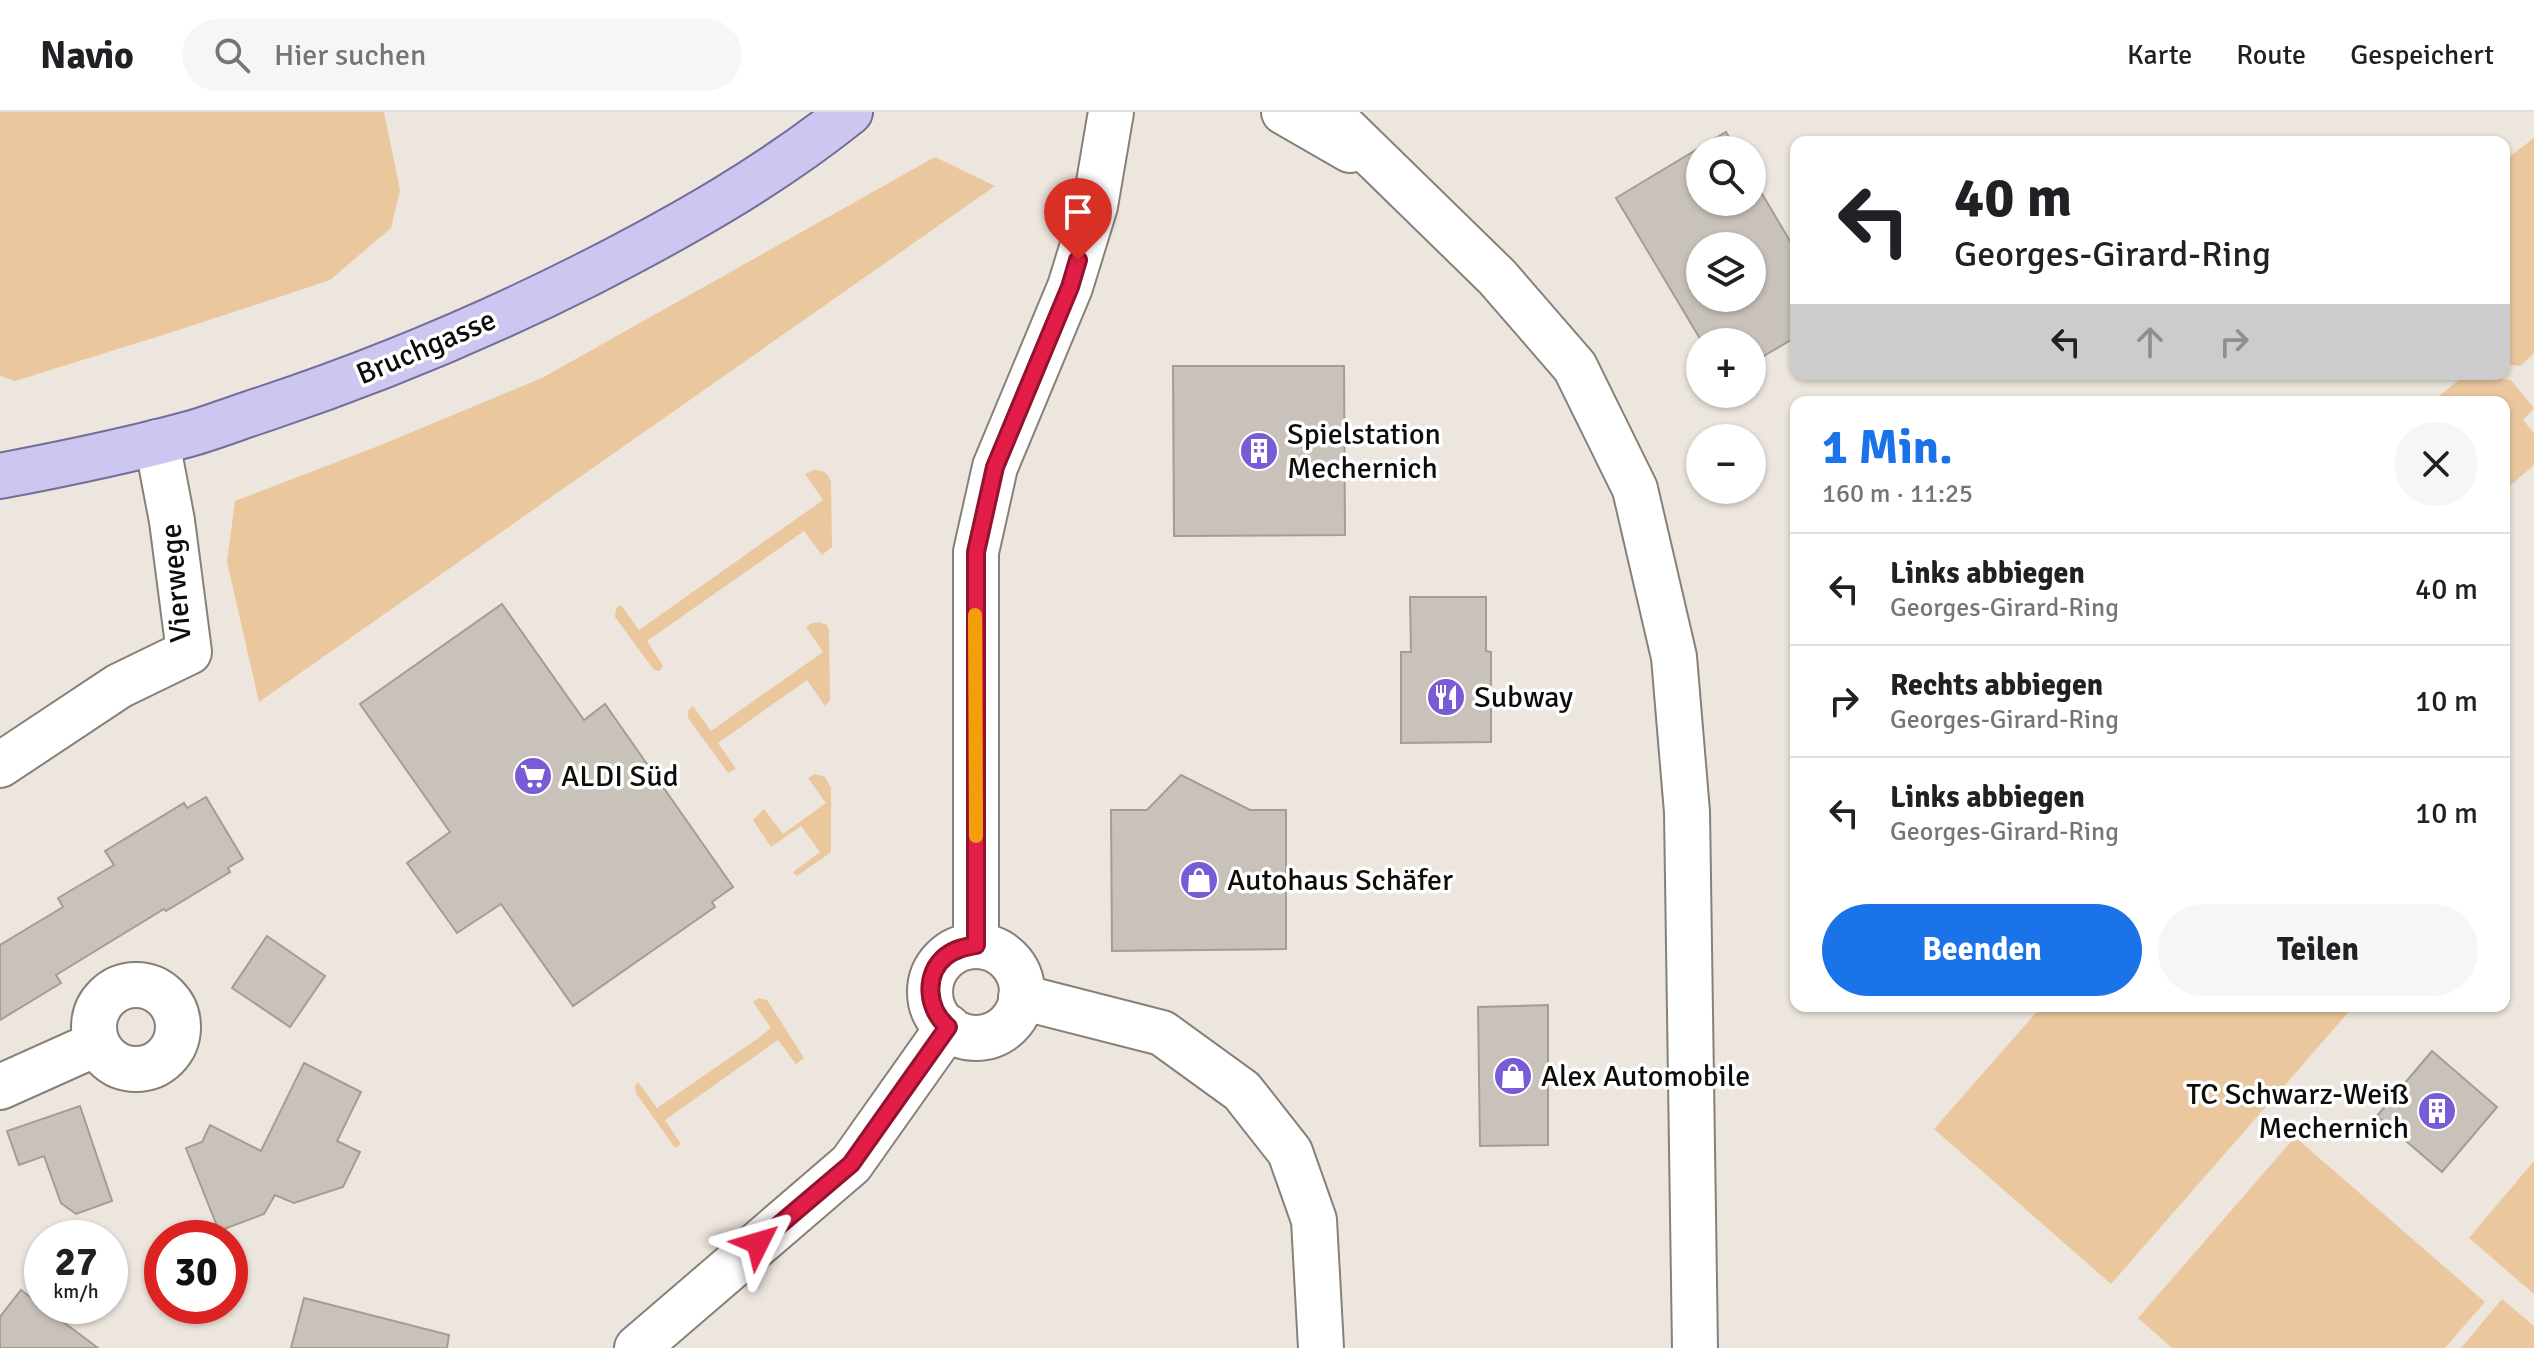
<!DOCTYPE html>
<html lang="de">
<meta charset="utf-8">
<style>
:root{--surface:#fff;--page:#f6f6f6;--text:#202124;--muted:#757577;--line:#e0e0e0;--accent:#1a73e8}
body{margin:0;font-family:Signika,sans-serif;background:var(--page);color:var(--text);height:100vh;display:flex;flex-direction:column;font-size:30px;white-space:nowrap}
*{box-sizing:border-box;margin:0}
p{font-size:26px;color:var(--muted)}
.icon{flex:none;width:44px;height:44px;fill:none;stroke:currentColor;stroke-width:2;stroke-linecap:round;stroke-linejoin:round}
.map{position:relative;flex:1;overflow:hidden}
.panel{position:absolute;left:1790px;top:284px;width:720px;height:616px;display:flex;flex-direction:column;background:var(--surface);border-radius:16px;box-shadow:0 2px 6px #0004}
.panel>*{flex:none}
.top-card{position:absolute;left:1790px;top:24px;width:720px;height:244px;border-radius:16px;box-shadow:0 2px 6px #0004;background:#fff;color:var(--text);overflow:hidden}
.controls{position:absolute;left:1686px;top:24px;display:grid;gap:16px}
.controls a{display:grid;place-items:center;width:80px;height:80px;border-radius:50%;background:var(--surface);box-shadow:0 2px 6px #0004;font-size:40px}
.speed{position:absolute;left:24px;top:1108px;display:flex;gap:16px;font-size:40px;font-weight:700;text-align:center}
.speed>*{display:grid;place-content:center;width:104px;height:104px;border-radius:50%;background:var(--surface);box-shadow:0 2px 6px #0004;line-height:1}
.speed small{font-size:20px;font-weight:400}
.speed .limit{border:12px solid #d22;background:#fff;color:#111}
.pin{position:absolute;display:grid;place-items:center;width:68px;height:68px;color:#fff;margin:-82px -34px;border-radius:50% 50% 50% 0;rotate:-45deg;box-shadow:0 0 8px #0007}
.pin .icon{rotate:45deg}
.me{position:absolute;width:88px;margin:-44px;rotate:50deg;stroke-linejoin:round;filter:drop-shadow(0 0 6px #0008)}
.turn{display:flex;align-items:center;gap:28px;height:168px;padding:0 32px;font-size:36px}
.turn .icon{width:104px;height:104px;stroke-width:2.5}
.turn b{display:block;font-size:56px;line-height:68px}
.lanes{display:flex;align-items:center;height:76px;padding:0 32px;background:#0003;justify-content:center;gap:40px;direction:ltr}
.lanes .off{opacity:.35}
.round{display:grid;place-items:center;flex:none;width:84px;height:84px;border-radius:42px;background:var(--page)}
.head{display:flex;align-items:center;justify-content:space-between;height:136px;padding:0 32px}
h1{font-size:48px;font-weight:800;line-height:60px;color:var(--accent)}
.button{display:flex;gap:16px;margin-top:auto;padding:16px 32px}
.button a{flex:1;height:92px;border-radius:48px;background:var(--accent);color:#fff;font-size:32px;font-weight:800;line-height:92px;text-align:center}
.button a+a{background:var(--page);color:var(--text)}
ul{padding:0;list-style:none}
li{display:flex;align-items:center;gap:24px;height:112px;padding:0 32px;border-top:2px solid var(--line)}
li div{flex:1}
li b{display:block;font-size:30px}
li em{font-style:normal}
header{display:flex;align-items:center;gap:48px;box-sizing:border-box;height:112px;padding:0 40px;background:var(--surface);border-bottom:2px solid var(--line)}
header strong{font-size:38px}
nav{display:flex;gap:44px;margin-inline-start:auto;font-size:28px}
.search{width:560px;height:72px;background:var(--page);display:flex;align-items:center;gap:20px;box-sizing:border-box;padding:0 28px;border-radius:44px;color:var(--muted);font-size:30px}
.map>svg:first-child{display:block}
.green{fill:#ebc79d}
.building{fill:#c9c2ba;stroke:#a39d95;stroke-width:2;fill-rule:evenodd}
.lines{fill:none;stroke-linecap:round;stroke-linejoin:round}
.minor-casing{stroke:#878079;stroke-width:48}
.secondary-casing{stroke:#878079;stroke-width:48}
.primary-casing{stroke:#746d9a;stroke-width:48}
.minor{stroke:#fff;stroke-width:44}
.secondary{stroke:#fff;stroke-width:44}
.primary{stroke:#ccc6f1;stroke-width:44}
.route-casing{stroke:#92132f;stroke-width:20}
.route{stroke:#e11d48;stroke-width:14}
.slow{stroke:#f59e0b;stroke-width:14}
.labels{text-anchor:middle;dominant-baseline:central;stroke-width:7;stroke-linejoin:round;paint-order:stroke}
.street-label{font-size:30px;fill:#0f0d0a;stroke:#fff}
.poi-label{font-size:30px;fill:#0f0d0a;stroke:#fff;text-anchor:start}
</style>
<header>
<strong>Navio</strong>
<div class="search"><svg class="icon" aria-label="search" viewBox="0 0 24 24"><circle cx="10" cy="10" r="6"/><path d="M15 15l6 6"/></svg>Hier suchen</div>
<nav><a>Karte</a><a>Route</a><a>Gespeichert</a></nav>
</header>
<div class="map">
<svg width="2534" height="1236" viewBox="0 0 2534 1236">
<rect width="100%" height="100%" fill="#ede6de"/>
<g class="green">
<polygon points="0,0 384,0 400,78 391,116 330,168 182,217 15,269 0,264"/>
<polygon points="2534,26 2534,241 2520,254 2504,252 2504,49"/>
<polygon points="935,45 995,74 259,590 227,450 235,389 381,333 542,266"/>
<polygon points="2465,263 2511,268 2534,296 2523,308 2534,321 2534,353 2504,379 2504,290 2432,290"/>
<path d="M814,358C824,358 828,361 831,370L832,435L822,443L804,419L647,529L663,554L660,559L654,558L615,505L616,496L621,493L639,518L823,388L805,362Z"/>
<polygon points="819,510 827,513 829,518 830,588 825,594 807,568 718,631 736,657 728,661 688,606 688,599 693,594 711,619 823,540 806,515 812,511"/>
<polygon points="815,662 825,665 831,676 831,740 797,764 793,760 820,740 801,714 771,735 753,708 764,697 783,722 826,691 808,666"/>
<polygon points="759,886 767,888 804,946 796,952 778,928 665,1008 681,1032 675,1036 636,981 635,974 638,970 657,996 757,927 771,916 753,890"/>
<polygon points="2042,894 2354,894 2111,1172 1934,1017"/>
<polygon points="2295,1025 2485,1190 2445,1236 2172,1236 2138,1206"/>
<polygon points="2534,1049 2534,1182 2469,1126"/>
<polygon points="2502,1187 2534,1214 2534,1236 2461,1236"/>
</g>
<g class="building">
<path d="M1726,20L1736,38H1700V90H1752V65L1796,139V225L1752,251V230H1702L1616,86ZM1700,134H1752V186H1700Z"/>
<polygon points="1173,254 1344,254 1345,423 1174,424"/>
<polygon points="1410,485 1486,485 1486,539 1491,540 1491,630 1401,631 1401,540 1411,540"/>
<polygon points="502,492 584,608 605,592 733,775 712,790 715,795 573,894 501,792 457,821 407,751 450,720 360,592"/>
<polygon points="1181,663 1250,698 1286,698 1286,837 1112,839 1111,698 1147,698"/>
<polygon points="206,685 243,747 228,756 230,760 166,799 164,797 56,863 61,871 0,908 0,833 63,795 58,786 114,753 105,739 184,691 187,696"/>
<polygon points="267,824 325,864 290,915 232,876"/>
<polygon points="1548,893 1548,1033 1480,1034 1478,895"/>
<polygon points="2432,939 2497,995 2442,1060 2377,1004"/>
<polygon points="304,951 361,980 337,1029 360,1040 343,1075 294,1091 275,1083 264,1102 219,1119 186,1036 202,1030 210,1013 261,1039"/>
<polygon points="80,994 112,1089 76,1102 61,1091 44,1044 19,1053 7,1019"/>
<polygon points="21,1178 42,1194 98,1236 0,1236 0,1205"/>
<polygon points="304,1186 449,1223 447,1236 291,1236"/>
</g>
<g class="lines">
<defs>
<g id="minor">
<polyline points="0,653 119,574 189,540 172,409 157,330"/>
<polyline points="976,833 976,440 995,355 1070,175 1095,94 1111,0"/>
<circle cx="976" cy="880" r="46"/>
<circle cx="136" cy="915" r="42"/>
<polyline points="1021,885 1162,921 1242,979 1290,1040 1314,1108 1321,1236"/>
<polyline points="0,975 96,932"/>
<polyline points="637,1236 851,1052 948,915"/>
</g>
<g id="secondary">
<polyline points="1284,0 1350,38"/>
<polyline points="1328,0 1497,165 1575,255 1635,377 1674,545 1687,700 1695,1236"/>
</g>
<path id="primary" d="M0,364C63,352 127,339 189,322C214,315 239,305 264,297C375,260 483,215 588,162C680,115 769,65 850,0"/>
</defs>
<use href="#minor" class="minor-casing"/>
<use href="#secondary" class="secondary-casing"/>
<use href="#primary" class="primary-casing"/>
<use href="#minor" class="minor"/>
<use href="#secondary" class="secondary"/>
<use href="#primary" class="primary"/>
</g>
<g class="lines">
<defs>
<path id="route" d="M758,1131L851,1052L948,915C927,898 923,862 946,844C955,837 965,835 976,833V440L995,355L1070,175L1078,148"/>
</defs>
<use href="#route" class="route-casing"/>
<use href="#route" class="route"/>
<polyline class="slow" points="975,503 976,724"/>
</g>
<defs>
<symbol id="building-disc" viewBox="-11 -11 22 22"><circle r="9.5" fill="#785bd5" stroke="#fff"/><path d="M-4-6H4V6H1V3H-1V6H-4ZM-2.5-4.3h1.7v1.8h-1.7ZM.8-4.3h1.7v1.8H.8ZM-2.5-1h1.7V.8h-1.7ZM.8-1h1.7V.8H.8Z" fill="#fff"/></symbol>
<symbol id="restaurant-disc" viewBox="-11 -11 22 22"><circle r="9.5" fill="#785bd5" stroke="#fff"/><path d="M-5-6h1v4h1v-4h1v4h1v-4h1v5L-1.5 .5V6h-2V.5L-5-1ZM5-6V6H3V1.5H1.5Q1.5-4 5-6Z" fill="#fff"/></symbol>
<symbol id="supermarket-disc" viewBox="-11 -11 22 22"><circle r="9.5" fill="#785bd5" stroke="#fff"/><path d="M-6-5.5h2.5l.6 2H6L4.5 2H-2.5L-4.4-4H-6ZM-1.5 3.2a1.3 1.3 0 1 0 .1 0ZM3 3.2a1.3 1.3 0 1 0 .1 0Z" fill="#fff"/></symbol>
<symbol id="shop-disc" viewBox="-11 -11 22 22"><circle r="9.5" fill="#785bd5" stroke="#fff"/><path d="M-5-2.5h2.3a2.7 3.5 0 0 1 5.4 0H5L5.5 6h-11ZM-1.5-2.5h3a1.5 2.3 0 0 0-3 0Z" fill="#fff"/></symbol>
</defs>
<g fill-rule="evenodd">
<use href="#building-disc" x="1237" y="317" width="44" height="44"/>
<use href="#restaurant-disc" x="1424" y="563" width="44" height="44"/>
<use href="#supermarket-disc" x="511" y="642" width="44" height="44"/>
<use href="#shop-disc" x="1177" y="746" width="44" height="44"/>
<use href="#shop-disc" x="1491" y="942" width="44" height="44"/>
<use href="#building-disc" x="2415" y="977" width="44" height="44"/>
</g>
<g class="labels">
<g class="street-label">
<text transform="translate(426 235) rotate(-23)">Bruchgasse</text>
<text transform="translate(176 471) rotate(-95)">Vierwege</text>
</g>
<g class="poi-label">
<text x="1287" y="322">Spielstation<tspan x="1287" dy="34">Mechernich</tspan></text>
<text x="1474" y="585">Subway</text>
<text x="561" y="664">ALDI Süd</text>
<text x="1227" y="768">Autohaus Schäfer</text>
<text x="1541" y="964">Alex Automobile</text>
<text x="2409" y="982" text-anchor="end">TC Schwarz-Weiß<tspan x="2409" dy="34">Mechernich</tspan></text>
</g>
</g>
</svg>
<div class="controls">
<a><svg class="icon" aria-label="search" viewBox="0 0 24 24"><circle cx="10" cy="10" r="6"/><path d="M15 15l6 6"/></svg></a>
<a><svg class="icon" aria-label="layers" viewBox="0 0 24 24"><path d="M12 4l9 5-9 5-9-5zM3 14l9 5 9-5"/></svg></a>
<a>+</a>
<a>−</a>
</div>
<div class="speed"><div>27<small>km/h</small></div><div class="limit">30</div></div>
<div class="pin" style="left:1078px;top:148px;background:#d93025"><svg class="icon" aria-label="arrive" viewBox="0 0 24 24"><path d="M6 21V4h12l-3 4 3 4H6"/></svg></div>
<svg class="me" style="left:758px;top:1131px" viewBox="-20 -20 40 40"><path d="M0-17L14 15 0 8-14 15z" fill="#e11d48" stroke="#fff" stroke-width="4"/></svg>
<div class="top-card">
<div class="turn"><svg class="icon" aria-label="left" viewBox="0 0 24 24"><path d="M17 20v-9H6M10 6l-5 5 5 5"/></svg><div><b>40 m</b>Georges-Girard-Ring</div></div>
<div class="lanes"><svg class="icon" aria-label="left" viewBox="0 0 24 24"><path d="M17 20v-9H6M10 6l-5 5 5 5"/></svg><svg class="icon off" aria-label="ahead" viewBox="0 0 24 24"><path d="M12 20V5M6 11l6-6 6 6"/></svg><svg class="icon off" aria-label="right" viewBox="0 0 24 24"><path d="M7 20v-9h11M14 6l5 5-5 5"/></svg></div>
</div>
<section class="panel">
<div class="head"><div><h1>1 Min.</h1><p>160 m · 11:25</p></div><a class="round"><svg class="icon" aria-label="close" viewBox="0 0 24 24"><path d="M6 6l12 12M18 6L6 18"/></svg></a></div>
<ul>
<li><svg class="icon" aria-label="left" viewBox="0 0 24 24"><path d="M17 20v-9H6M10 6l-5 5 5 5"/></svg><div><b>Links abbiegen</b><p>Georges-Girard-Ring</p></div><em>40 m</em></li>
<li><svg class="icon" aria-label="right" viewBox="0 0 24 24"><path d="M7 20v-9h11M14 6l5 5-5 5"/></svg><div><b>Rechts abbiegen</b><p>Georges-Girard-Ring</p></div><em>10 m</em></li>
<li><svg class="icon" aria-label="left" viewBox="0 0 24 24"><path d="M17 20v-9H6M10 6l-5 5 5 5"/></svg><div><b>Links abbiegen</b><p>Georges-Girard-Ring</p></div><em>10 m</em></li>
</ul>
<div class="button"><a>Beenden</a><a>Teilen</a></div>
</section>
</div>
